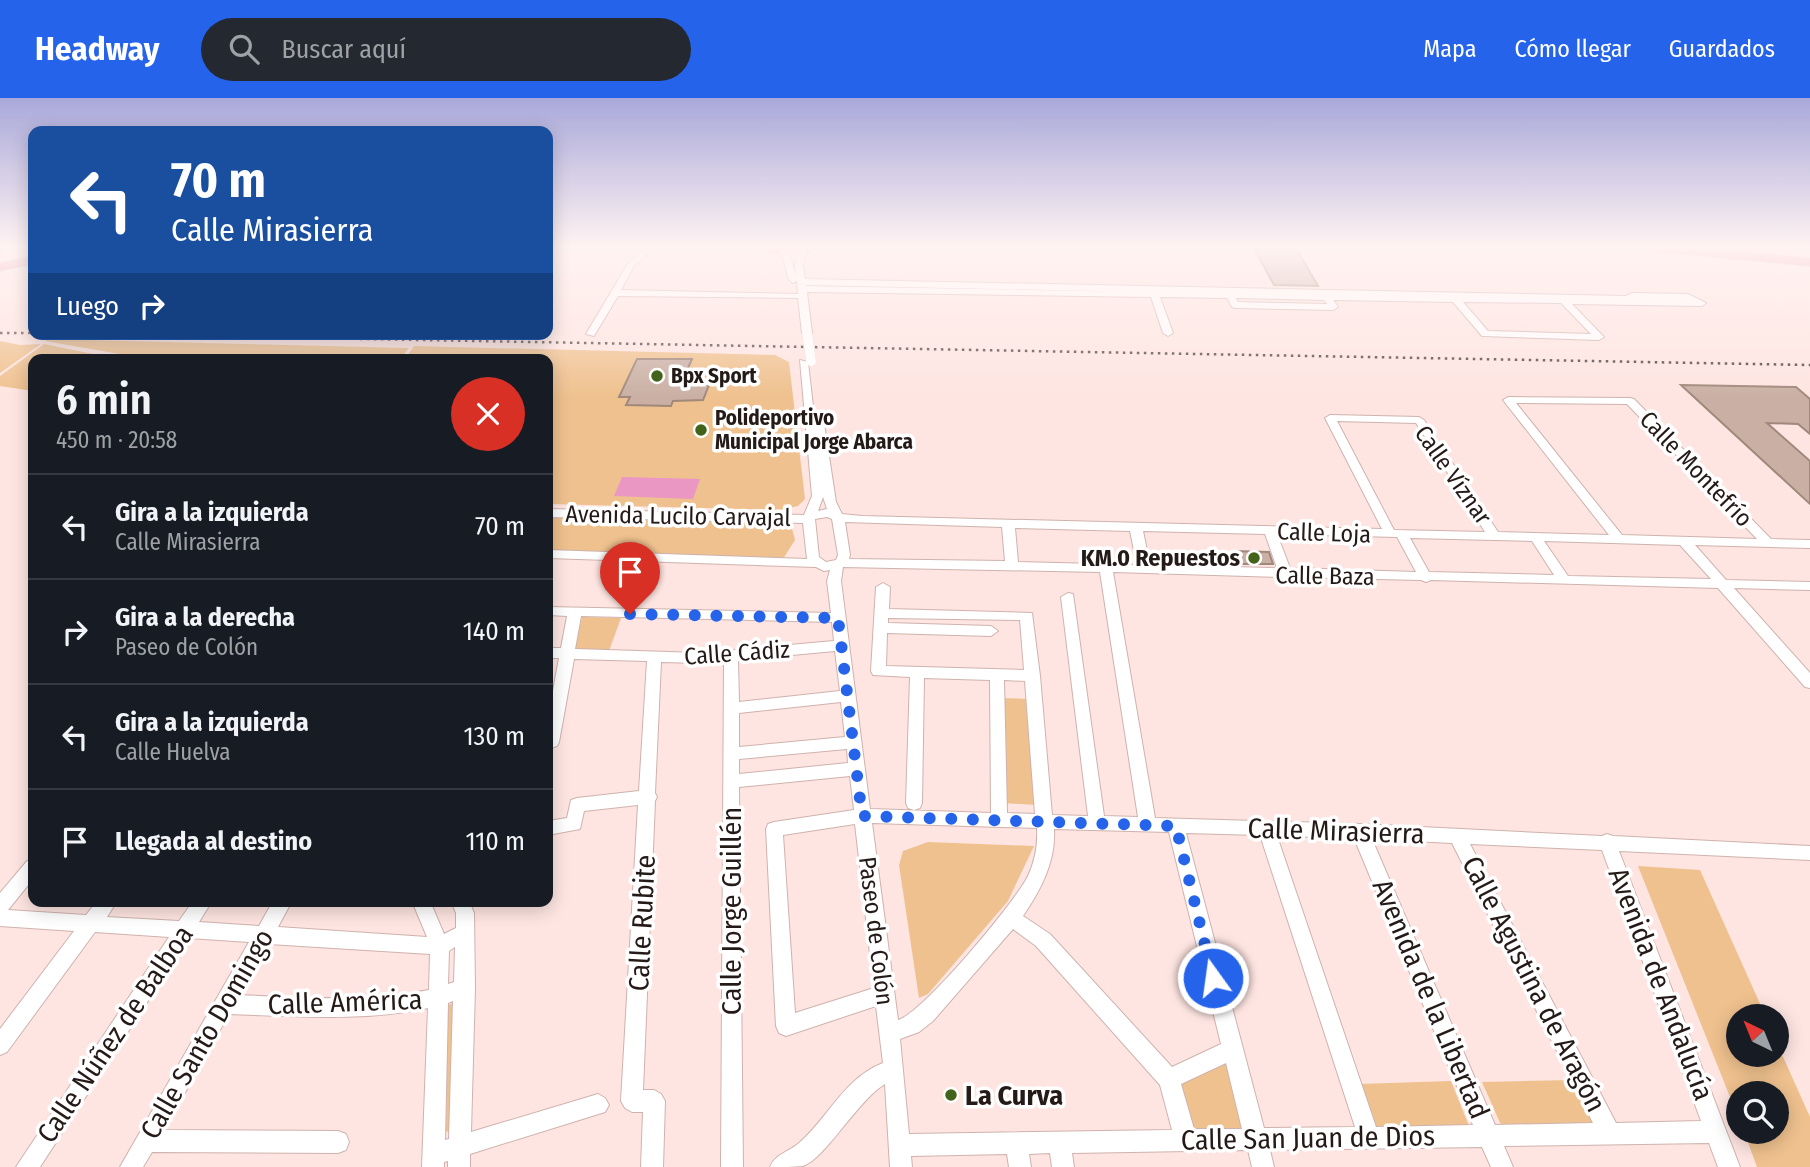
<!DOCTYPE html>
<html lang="es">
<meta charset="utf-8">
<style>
:root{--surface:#171b24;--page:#242831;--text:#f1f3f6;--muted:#9ea1a6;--line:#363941;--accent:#2563eb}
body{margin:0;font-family:"Fira Sans Condensed",sans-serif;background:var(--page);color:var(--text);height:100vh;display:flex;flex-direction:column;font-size:26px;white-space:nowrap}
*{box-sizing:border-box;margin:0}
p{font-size:23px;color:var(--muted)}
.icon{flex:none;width:38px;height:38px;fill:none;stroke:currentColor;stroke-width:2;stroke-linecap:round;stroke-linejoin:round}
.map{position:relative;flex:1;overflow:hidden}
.details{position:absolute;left:28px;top:256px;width:525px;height:553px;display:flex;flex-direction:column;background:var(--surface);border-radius:14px;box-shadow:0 4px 18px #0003}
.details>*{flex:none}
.banner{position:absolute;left:28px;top:28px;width:525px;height:214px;border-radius:14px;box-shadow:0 4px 18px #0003;background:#1a4fa0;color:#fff;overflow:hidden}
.needle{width:46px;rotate:317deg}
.buttons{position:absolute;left:1726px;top:906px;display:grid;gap:14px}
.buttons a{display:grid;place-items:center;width:63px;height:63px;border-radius:50%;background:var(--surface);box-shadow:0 4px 18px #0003;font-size:35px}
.pin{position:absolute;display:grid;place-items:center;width:60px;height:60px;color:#fff;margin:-72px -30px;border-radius:50% 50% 50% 0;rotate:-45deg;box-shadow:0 0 7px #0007}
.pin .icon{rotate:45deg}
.me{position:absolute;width:77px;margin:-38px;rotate:346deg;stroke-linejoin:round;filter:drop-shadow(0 0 5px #0008)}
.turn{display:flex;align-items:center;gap:24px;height:147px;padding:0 28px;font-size:32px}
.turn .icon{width:91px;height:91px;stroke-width:2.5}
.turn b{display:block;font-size:49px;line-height:60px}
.then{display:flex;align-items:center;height:66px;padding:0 28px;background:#0003;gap:14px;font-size:26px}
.round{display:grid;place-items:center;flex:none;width:74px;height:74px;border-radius:37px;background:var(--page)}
.headline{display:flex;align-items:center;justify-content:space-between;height:119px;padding:0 28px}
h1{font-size:42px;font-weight:600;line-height:52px}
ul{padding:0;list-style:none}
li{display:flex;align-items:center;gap:21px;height:105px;padding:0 28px;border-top:2px solid var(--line)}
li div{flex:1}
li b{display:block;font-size:26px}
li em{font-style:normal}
header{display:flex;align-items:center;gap:42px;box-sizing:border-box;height:98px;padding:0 35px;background:var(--accent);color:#fff}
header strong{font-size:33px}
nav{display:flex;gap:38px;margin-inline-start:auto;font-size:24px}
.search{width:490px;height:63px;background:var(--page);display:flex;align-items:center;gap:18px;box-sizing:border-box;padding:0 24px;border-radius:38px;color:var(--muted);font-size:26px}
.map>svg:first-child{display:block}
.green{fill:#efc18e}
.water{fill:#eb97c4}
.building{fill:#cab0a4;stroke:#a0887b;stroke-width:2}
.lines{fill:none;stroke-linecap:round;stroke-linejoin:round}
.minor-casing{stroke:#cfb2ad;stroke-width:2}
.highway-casing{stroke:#d3d1d1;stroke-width:2}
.minor{fill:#fff;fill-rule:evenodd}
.highway{fill:#ed869b;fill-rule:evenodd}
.rail{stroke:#4e413e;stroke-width:2.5;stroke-dasharray:2.5 4.5;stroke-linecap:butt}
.minor-bridge-casing{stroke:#cfb2ad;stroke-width:10;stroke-linecap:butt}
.minor-bridge{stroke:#fff;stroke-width:10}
.route{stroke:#2563eb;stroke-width:12;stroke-dasharray:0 21.6}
.poi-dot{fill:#426319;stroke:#fff;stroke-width:2.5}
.labels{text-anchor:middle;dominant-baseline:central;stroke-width:7;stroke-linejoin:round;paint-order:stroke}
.far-poi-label{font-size:21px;font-weight:bold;fill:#241a18;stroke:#fff;text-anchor:start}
.street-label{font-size:24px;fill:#241a18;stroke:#fff}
.poi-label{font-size:24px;font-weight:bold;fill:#241a18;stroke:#fff;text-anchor:end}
.near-street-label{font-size:28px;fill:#241a18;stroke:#fff}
.near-poi-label{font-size:28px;font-weight:bold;fill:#241a18;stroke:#fff;text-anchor:start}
</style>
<header>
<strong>Headway</strong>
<div class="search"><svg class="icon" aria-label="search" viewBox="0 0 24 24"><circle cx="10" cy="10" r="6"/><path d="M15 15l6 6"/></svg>Buscar aquí</div>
<nav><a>Mapa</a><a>Cómo llegar</a><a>Guardados</a></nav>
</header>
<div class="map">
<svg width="1810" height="1069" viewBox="0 0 1810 1069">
<rect width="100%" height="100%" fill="#fee5e1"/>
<g class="green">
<polygon points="48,241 409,250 400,261 148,261 45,243"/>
<polygon points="0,243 20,247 41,246 0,275"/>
<polygon points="44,246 118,261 33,261 33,293 0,288 0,278"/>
<polygon points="414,248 775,257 789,264 805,401 798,408 780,412 548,406 548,261 405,261"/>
<polygon points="548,417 790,423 795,442 783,461 548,454"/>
<polygon points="582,519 621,520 609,553 574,552"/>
<polygon points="1000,600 1032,601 1037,707 1003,705"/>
<polygon points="928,744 1034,748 1008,803 928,896 919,900 899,767 903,753"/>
<polygon points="1638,768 1700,772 1766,919 1738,919 1738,957 1776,957 1776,943 1810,1019 1810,1069 1757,1069 1744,1034 1776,1034 1776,996 1738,996 1738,1019"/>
<polygon points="456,904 455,1031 446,1034 448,907"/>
<polygon points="1227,964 1242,1033 1193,1034 1179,984"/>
<polygon points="1573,982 1594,1026 1501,1027 1482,984"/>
<polygon points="1451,983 1469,1028 1375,1031 1359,986"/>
</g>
<polygon class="water" points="622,379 700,381 693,401 614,398"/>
<g class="building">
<polygon points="1255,152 1297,152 1318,188 1274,187"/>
<polygon points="637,261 692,261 681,286 709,287 703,302 673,303 671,308 626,307 630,299 619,299"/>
<polygon points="1681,287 1796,289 1810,301 1810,336 1798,326 1767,325 1810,363 1810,406"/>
<polygon points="1233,453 1269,454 1273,466 1237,466"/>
</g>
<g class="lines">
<defs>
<g id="minor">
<path d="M802,153L806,155L803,167L805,181L1626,198L1632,195L1688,196L1706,205L1702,208L1572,206L1602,237L1604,239L1599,242L1482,238L1453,204L1333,202L1338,209L1333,212L1235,210L1232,209L1227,200L1160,199L1173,235L1168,238L1163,235L1151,199L807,194L812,235L807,238L802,235L798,200L618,198L594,238L586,236L627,167L641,154L648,156L634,168L621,192L798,196L797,183L793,185L789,182L782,157L789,155L796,177L795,167L798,155ZM806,187L1144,194L806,188ZM1236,200L1324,202L1327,206L1238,204ZM1633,201H1634L1688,202ZM1463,204L1561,205L1591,236L1488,233Z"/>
<path d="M800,262L808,264L814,317H822L823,319L836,404L842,416L862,418L1382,431L1325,320L1330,317L1419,319L1424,322L1498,434L1609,437L1503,302L1508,299L1630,300L1634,301L1771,441L1810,442V450L1695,447L1726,482L1810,484V492L1734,490L1810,575V590L1805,589L1718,490L1431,482L1426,484L1421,482L1291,479L1286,481L1280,479L1113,474L1155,720L1360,726L1602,738L1607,736L1613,738L1810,748V762L1619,753L1740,1069H1718L1709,1045L1504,1048L1513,1069H1491L1482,1049L1270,1052L1274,1069H1252L1248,1052L1072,1055L1074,1069H1052L1050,1055L1029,1056L1031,1069H1009L1007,1056L911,1058L912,1069H890L885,986C856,1004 826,1060 803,1068C794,1069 780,1069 770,1069C775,1056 789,1054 799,1045C829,1019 844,980 883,965L876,908L786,938L779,935L776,928L766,731L768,726L774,724L854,712L850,678L739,689L743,1069H721L724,563L700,565L661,564L655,695L657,699L655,703L643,992H654L661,996L665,1003L663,1069H641L643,1014H632L625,1010L621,1003L638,707L584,713L580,731L548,737V723L567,720L571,702L577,700L639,693L647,563L574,561L559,644L557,648L548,651V620L559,560H548V550H561L567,518L548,517V509L831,515L827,483L830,472L824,473L816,469L548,460V452L807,461L803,425L548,419V411L804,417L812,398ZM1516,305L1627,306L1757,441L1622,437ZM1337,323L1416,325L1485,434L1394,432ZM823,399L827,411L818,413ZM827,419L832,421L838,457L836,462L826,464L819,459L815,421ZM845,424L1002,429L1005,463L849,461L850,457ZM1015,430L1130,433L1137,467L1018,464ZM1143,433L1265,436L1277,470L1150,467ZM1277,436L1397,439L1416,474L1290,470ZM1410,440L1532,443L1554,477L1429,474ZM1544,443L1680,447L1711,481L1568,478ZM843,469L1100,474L1138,719L1104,718L1073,496L1068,495L1061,499L1088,718L1052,717L1040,578L1032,515L889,511L890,489L883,485L876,489L871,573L873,577L910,579L906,705L908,710L914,712L920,710L922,705L924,580L990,582L991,715L870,711L841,483ZM581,518L832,524L834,543L700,555L575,551ZM888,520L1020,522L1024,572L886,568L887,535L991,538L998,533L991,528L888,525ZM835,553L840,593L739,604L738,562ZM1004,582L1025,583L1035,716L1007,715ZM841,604L845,639L739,649V615ZM847,651L848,665L739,676V661ZM872,725L1037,730C1038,747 1035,763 1028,778C1016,803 922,916 898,922ZM855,726L874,890L795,915L783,737ZM1054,731L1169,734L1221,946L1172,969L1050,836L1023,818C1041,792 1056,763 1054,731ZM1186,735L1260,737L1355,1029L1264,1030ZM1277,738L1354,740L1473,1027L1376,1029ZM1372,741L1452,745L1593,1025L1495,1027ZM1470,746L1602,752L1701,1023L1616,1025ZM1013,831L1036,848L1160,987L1172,1032L909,1036L900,941L919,934L933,923ZM1226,965L1242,1031H1194L1181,986Z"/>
<path d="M33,761V781L8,812L86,817L97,803H117L107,819L179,823L193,803H212L199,824L259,828L273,803H292L278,829L427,839L412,803H430L444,836L456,830V815L451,803H469L474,815L475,890L471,1034L598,996L605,1000L609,1007L605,1014L470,1056V1069H448V1063L444,1064V1069H422L428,910C362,924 296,918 229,916L164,1032L338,1033L346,1036L349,1044L346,1052L338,1055L152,1054L143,1069H120L249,844L189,840L40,1069H16L169,839L95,834L7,954L0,957V931L74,833L0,828V795L27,763ZM269,846L430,856L429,892C366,904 303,900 240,897ZM455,849L454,884L448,886L449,853ZM453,903L449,1041L445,1042L448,905Z"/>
</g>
<g id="highway">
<polygon points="0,150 9,150 0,155"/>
<polygon points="754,150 782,150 783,152 777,156"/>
<polygon points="802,150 817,150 807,155"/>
<polygon points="1654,150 1696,150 1810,160 1810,168 1660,154"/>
<polygon points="33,158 33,166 0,173 0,165"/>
</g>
</defs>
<use href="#minor" class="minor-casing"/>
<use href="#highway" class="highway-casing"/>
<use href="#minor" class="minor"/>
<use href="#highway" class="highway"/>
<g class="rail">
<polyline points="0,235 33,235"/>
<polyline points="87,236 1810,267"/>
</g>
<defs>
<polyline id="minor-bridge" points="807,235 811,263"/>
</defs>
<use href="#minor-bridge" class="minor-bridge-casing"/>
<use href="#minor-bridge" class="minor-bridge"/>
</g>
<linearGradient id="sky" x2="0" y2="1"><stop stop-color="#a9a8da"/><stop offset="0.5" stop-color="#fff3f2"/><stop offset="1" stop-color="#fff3f2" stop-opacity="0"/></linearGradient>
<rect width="1810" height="299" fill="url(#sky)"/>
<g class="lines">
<polyline class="route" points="630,516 838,520 862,718 1176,728 1213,880"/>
</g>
<g class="poi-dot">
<circle cx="657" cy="278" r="7"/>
<circle cx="701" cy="332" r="7"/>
<circle cx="1254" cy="460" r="7"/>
<circle cx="951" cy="997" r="7"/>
</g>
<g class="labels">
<g class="far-poi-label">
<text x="671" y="278">Bpx Sport</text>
<text x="715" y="320">Polideportivo<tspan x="715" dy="24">Municipal Jorge Abarca</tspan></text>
</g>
<g class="street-label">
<text transform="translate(1696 371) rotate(46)">Calle Montefrío</text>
<text transform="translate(1453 377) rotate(55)">Calle Víznar</text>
<text transform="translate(678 418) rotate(1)">Avenida Lucilo Carvajal</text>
<text transform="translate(1324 435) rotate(2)">Calle Loja</text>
<text transform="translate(1325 478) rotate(1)">Calle Baza</text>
<text transform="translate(737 555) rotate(-4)">Calle Cádiz</text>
<text transform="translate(876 833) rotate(83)">Paseo de Colón</text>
</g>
<g class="poi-label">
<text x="1240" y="460">KM.0 Repuestos</text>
</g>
<g class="near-street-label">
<text transform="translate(1336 733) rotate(2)">Calle Mirasierra</text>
<text transform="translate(731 813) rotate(-90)">Calle Jorge Guillén</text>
<text transform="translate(642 825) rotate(-87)">Calle Rubite</text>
<text transform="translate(1534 886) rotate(63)">Calle Agustina de Aragón</text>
<text transform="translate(1661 886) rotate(69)">Avenida de Andalucía</text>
<text transform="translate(1431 901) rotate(67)">Avenida de la Libertad</text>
<text transform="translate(345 904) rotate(-2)">Calle América</text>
<text transform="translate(115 936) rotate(-56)">Calle Núñez de Balboa</text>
<text transform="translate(207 936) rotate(-60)">Calle Santo Domingo</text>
<text transform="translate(1308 1040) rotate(-1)">Calle San Juan de Dios</text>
</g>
<g class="near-poi-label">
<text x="965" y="997">La Curva</text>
</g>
</g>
</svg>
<div class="buttons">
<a><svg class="needle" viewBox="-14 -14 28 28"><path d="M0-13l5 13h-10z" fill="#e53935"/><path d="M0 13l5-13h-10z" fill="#9ea1a6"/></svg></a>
<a><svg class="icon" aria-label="search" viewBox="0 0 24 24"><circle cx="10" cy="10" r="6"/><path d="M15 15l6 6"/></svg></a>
</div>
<div class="pin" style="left:630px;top:516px;background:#d93025"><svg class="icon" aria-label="arrive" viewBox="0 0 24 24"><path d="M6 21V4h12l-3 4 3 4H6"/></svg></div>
<svg class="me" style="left:1213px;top:880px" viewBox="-20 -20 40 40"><circle r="17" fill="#2563eb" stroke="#fff" stroke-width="3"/><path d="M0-11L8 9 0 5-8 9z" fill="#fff"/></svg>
<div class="banner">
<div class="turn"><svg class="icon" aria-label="left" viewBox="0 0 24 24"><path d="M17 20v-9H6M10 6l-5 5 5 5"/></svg><div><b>70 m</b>Calle Mirasierra</div></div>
<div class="then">Luego<svg class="icon" aria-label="right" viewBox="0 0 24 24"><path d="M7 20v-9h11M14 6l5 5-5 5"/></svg></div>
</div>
<section class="details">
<div class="headline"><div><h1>6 min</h1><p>450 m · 20:58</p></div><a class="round" style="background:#d93025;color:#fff"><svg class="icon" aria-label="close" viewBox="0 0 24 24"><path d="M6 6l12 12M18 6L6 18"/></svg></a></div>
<ul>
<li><svg class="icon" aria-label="left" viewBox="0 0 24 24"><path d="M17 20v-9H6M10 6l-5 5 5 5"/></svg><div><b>Gira a la izquierda</b><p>Calle Mirasierra</p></div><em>70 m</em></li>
<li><svg class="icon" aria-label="right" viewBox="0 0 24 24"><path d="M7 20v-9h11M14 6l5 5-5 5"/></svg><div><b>Gira a la derecha</b><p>Paseo de Colón</p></div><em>140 m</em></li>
<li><svg class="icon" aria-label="left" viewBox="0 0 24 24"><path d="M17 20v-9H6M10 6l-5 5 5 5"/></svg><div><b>Gira a la izquierda</b><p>Calle Huelva</p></div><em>130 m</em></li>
<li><svg class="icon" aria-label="arrive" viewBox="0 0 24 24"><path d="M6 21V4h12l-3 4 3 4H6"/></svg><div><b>Llegada al destino</b></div><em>110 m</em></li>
</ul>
</section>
</div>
